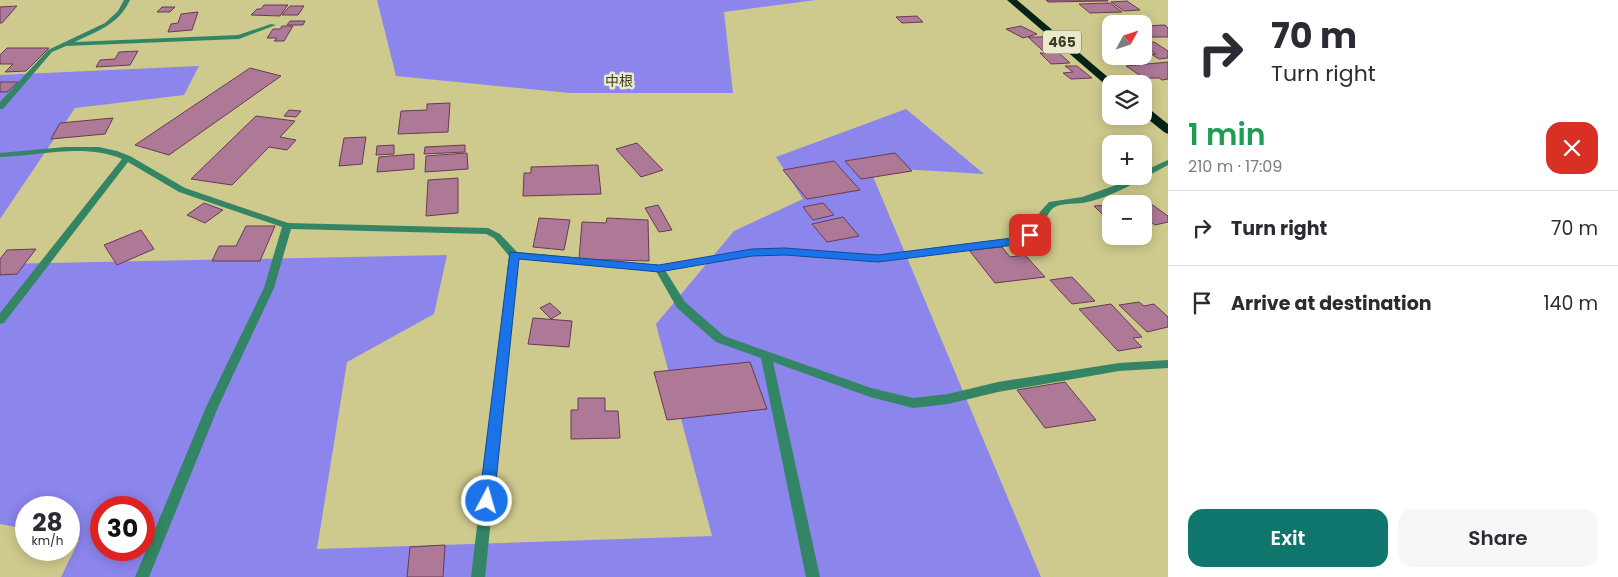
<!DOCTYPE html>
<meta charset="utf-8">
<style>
:root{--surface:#fff;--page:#f7f7f7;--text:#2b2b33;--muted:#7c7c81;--line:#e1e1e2;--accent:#0f766e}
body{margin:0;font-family:Poppins,"Noto Sans JP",sans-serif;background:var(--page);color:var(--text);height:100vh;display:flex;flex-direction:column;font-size:19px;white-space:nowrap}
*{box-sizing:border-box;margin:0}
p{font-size:16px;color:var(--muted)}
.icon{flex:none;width:28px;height:28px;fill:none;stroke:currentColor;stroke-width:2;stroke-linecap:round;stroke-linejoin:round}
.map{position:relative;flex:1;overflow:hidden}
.panel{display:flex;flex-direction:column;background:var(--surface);width:450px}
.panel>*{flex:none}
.top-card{background:#fff;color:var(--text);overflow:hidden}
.needle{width:32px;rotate:50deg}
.fabs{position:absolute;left:1102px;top:15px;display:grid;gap:10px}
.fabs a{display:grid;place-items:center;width:50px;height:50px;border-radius:10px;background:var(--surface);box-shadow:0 2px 12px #0003;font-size:25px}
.speed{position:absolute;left:15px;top:496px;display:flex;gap:10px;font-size:25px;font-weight:700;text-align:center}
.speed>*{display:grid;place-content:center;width:65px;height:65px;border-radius:50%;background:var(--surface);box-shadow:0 2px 12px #0003;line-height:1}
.speed small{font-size:12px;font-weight:400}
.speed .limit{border:8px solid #d22;background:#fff;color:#111}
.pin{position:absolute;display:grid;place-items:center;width:42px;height:42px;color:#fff;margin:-21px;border-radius:10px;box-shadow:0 2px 8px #0006}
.me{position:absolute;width:55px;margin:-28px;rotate:6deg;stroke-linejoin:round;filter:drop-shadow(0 0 4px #0008)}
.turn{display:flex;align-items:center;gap:18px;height:105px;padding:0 20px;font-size:22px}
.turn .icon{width:65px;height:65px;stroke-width:2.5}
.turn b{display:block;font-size:35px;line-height:42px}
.round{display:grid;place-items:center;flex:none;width:52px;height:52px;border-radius:15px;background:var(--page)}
.headline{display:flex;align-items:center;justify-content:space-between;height:85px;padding:0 20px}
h1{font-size:30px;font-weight:600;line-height:38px;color:#1e9e55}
.primary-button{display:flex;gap:10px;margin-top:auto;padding:10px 20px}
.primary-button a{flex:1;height:58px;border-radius:15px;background:var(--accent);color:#fff;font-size:20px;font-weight:600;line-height:58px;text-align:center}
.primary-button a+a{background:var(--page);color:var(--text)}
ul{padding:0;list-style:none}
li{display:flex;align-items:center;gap:15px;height:75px;padding:0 20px;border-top:1px solid var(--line)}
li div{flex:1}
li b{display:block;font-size:19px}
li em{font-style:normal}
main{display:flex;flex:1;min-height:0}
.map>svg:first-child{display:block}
.forest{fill:#8b85ec;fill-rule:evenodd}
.building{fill:#ae7897;stroke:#693956}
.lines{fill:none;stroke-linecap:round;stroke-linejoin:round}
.street{fill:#348565;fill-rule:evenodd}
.highway{fill:#052317;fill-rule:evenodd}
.route{fill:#1a73e8;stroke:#114b97}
.labels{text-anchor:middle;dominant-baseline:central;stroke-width:5;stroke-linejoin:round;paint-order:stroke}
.shield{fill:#ebe9cb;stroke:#716f55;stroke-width:1}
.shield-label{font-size:14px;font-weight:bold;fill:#3d3b23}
.far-neighbourhood-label{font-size:14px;fill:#3d3b23;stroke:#ebe9cb}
</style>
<main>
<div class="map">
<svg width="1168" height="577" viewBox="0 0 1168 577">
<rect width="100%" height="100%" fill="#ceca8d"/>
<g class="forest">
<polygon points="377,0 816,0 724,12 733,93 570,93 396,76"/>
<polygon points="199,66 184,95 75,108 0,219 0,75"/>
<path d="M906,109L984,174L869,167L1041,577H61L79,540L69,538V508H26V529L0,524V264L447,255L434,314L347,362L317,549L712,536L656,324L734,231L803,199L776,157ZM101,508H144V550H101Z"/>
</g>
<g class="building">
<polygon points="1046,0 1107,0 1108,1 1048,2"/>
<polygon points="1127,1 1140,10 1124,11 1111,2"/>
<polygon points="1110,3 1122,12 1090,13 1079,4"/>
<polygon points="264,5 288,5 280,16 251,15 257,9 261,9"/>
<polygon points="17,6 2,23 0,23 0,7"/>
<polygon points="290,6 304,6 298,15 282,15"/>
<polygon points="162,7 175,7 170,12 157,12"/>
<polygon points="198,12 192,30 168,32 171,24 178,23 181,14"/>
<polygon points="917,16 923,22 902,23 896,17"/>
<polygon points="290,21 305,21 303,25 287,25"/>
<polygon points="1165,25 1168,28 1168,37 1149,37 1144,34 1144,26"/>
<polygon points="282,26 293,26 284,41 274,41 277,38 267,38 273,29 280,29"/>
<polygon points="1021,26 1037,34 1023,38 1006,29"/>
<polygon points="1028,37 1043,37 1057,50 1042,50"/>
<polygon points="1154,42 1168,51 1168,58 1159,59 1151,54 1156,54 1144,46 1144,43"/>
<polygon points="7,48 49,48 26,71 5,72 13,64 0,64 0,55"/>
<polygon points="138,51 130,65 96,67 100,60 115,59 119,52"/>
<polygon points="1040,53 1059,53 1070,63 1051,64"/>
<polygon points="1168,62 1168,79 1162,80 1159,78 1144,78 1126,66"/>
<polygon points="1065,66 1077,66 1092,78 1071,79 1063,73 1073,72"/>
<polygon points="250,68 281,76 169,155 135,145"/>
<polygon points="0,82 18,82 7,92 0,92"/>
<polygon points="450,103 448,132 398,134 401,111 427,110 427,104"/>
<polygon points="289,110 301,111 296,117 284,116"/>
<polygon points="256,116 295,121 280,137 296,140 287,150 269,147 232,185 191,179"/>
<polygon points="113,118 105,134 51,139 60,123"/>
<polygon points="366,137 362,164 339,166 344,138"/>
<polygon points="637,143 663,170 641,177 616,149"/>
<polygon points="394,145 394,154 376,155 377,146"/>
<polygon points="465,145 465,152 424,154 425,147"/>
<polygon points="467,153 468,169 425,172 426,156"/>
<polygon points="895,153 912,171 861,179 845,161"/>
<polygon points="414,154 414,169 377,172 379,157"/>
<polygon points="834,161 860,190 807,199 783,170"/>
<polygon points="598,165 601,194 523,196 524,173 531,173 531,167"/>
<polygon points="458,178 458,213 426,216 428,180"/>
<polygon points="1147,201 1168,216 1168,222 1155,225 1144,217 1144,204 1135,204"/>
<polygon points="204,203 223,210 205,223 187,215"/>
<polygon points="823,203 834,215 813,220 803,207"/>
<polygon points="658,205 672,230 659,232 645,208"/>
<polygon points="1109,205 1111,207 1111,215 1103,215 1094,206"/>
<polygon points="843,217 859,236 827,242 812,224"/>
<polygon points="539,218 570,220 564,250 533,247"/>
<polygon points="607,218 648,220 649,261 579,259 582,222 606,223"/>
<polygon points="246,226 275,226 260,261 212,261 219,246 236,246"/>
<polygon points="141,230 154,249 117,265 104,245"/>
<polygon points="1002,247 1010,257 1025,255 1045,277 995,283 969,250"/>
<polygon points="36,249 17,274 0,275 0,259 7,250"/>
<polygon points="1072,277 1095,301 1072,304 1050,280"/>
<polygon points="1139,302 1144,306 1154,304 1168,317 1168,327 1147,332 1119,305"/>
<polygon points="550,303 561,313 551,319 540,308"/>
<polygon points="1111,304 1142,337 1133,338 1142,347 1118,351 1079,309"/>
<polygon points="533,318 572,321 569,347 528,344"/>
<polygon points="750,362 767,409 667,420 654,372"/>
<polygon points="1065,382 1096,420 1045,428 1017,390"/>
<polygon points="578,398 605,398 605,411 618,411 620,438 571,439 571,410 578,410"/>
<polygon points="445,545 443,577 407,577 410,547"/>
</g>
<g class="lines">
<g class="street">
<path d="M124,0H130C118,25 99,30 75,42L238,35L271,24L276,25L239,39L66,46L52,52L3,109H0V102L48,50L105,23L118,11Z"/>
<path d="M65,147H99L117,151L130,156L185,188L288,223L488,228L500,234L517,252L659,265L752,250L785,249L878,255L1012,238L1033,228L1040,212L1049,202L1082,197L1125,182L1135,176H1144V171L1168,160V165C1141,179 1114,197 1083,203C1074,204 1060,203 1053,208C1046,214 1045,224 1040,232L1014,244L878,261L785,255L752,256L665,270L685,302L724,336L871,388L913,398L948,394L998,382L1119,363L1168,360V368L1119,371L998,392L948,404L913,408L870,397L773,362L820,577H806L761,358L716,342L677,308L656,271L518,259L485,577H471L509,256L494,238L486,234L291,229L274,288L219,405L149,577H135L207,405L264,288L282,227L179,192L128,162L4,323L0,324V313L122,159C84,143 40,156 0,157V153Z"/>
</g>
<g class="highway">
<polygon points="1007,0 1017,0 1116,84 1111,84 1111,87 1107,86"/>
<polygon points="1144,107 1148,108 1168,124 1168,134 1164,132 1144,116"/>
</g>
</g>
<polygon class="route" points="1030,232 1034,233 1035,235 1034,238 1014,245 878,262 785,255 752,256 659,272 519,259 494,501 492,506 487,508 481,506 479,501 510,252 659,265 752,249 785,248 878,255 1012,238"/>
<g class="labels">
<rect class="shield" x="1043" y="30.5" width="38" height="23" rx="4"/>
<g class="shield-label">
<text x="1062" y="42">465</text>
</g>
<g class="far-neighbourhood-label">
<text x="619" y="81">中根</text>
</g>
</g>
</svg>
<div class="fabs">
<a><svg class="needle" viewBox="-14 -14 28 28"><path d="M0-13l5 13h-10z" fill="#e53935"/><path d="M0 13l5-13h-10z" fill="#7c7c81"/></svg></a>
<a><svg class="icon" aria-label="layers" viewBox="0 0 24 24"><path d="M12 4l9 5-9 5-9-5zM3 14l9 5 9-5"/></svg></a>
<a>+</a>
<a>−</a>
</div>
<div class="speed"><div>28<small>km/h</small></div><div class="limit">30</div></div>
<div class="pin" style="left:1030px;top:235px;background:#d93025"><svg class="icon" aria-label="arrive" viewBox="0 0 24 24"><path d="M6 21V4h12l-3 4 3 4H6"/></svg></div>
<svg class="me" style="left:487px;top:501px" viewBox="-20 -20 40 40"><circle r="17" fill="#1a73e8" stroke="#fff" stroke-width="3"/><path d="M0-11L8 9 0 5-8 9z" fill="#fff"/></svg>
</div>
<section class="panel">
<div class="top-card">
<div class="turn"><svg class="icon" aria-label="right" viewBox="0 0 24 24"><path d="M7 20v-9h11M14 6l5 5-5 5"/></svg><div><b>70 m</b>Turn right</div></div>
</div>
<div class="headline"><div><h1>1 min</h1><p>210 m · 17:09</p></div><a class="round" style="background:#d93025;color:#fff"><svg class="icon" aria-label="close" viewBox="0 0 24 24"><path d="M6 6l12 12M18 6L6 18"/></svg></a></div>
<ul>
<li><svg class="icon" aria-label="right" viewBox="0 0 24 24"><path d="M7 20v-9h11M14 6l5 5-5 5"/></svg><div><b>Turn right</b></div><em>70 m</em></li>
<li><svg class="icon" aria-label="arrive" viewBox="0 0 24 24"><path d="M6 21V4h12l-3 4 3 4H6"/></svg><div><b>Arrive at destination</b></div><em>140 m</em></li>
</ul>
<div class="primary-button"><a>Exit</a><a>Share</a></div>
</section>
</main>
